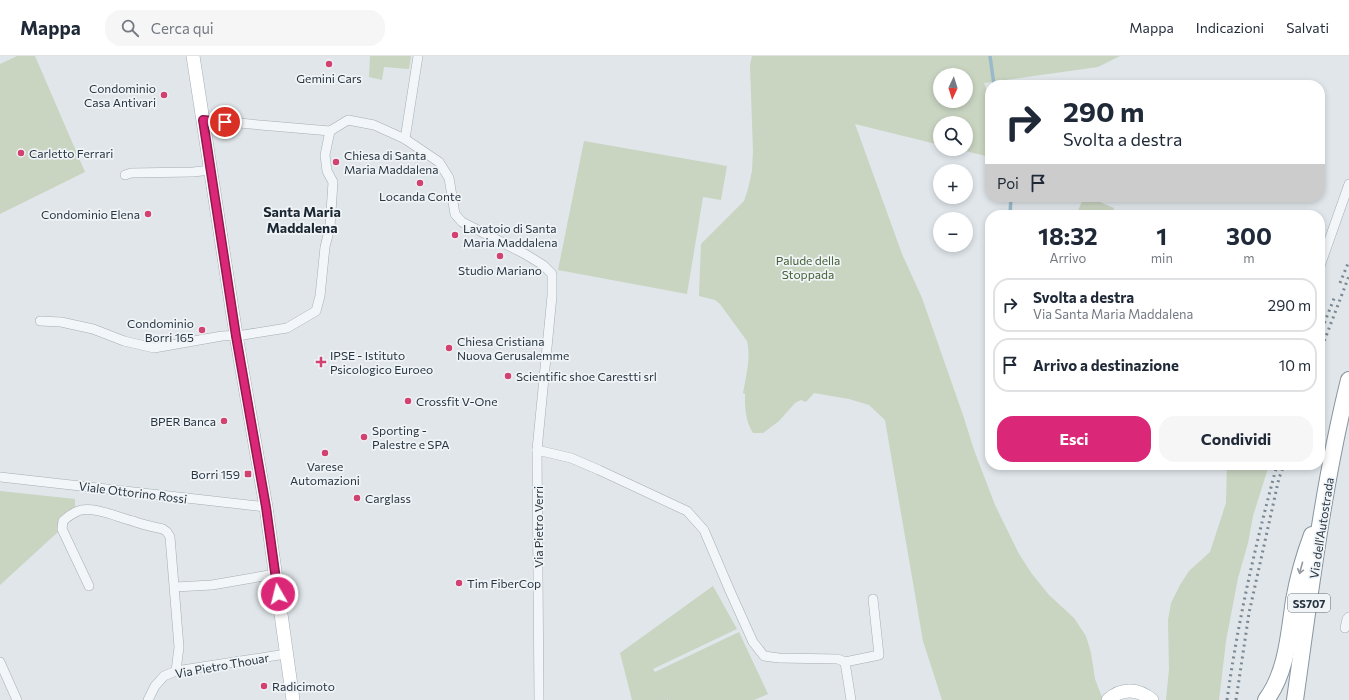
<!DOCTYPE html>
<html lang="it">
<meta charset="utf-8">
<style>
:root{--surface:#fff;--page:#f6f6f7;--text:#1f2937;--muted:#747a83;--line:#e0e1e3;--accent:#db2777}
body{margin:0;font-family:Commissioner,sans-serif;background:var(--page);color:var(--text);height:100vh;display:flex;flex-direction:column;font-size:15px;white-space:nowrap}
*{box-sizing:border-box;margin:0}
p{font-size:13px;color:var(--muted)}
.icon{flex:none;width:22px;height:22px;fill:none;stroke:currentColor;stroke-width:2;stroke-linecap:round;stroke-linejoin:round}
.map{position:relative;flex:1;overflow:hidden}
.panel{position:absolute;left:985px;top:154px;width:340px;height:260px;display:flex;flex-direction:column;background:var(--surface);border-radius:16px;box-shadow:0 2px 6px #0003}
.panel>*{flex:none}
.banner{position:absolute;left:985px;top:24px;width:340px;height:122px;border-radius:16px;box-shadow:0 2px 6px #0003;background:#fff;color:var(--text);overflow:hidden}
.needle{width:26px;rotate:184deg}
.fabs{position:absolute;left:933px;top:12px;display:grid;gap:8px}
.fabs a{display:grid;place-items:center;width:40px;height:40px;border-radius:50%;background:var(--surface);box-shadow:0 2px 6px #0003;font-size:20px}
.pin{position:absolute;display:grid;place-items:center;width:34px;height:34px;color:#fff;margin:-17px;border:2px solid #fff;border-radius:50%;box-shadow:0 1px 4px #0007}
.me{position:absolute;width:44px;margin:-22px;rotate:352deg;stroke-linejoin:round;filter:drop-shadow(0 0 3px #0008)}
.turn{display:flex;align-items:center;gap:14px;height:84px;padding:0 12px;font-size:18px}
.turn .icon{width:52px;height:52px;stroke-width:2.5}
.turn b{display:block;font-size:28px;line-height:34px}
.then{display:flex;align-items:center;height:38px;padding:0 12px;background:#0003;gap:8px;font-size:15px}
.eta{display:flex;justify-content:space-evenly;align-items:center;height:68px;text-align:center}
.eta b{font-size:24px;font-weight:700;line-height:28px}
.cta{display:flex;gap:8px;margin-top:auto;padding:8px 12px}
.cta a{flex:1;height:46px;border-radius:16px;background:var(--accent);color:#fff;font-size:16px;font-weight:700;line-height:46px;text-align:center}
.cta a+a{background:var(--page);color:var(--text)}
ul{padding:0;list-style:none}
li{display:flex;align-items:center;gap:12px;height:54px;margin:0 8px 6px;padding:0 4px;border:2px solid var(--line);border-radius:16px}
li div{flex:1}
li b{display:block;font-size:15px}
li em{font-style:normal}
header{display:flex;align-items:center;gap:24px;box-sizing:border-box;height:56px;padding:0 20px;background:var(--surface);border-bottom:1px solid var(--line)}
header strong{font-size:19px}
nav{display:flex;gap:22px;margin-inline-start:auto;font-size:14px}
.search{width:280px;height:36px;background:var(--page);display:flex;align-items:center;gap:10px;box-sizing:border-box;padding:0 14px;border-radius:16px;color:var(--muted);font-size:15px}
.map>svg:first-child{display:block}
.green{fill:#c9d4c1;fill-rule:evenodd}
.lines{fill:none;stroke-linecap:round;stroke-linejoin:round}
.stream{stroke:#9abacb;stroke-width:3.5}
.street-casing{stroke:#a5aeb4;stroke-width:10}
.secondary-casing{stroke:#a5aeb4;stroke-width:14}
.highway-casing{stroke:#8796a1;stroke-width:18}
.street{stroke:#f3f6f8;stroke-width:9}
.secondary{stroke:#fff;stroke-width:13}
.highway{stroke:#fff;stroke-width:16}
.rail{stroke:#798894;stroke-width:3;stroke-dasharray:2 4;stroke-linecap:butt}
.oneway{stroke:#949aa0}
.route-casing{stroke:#8e194d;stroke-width:10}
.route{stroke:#db2777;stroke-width:7}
.poi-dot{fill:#d24271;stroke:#f0f4f7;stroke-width:1.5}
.labels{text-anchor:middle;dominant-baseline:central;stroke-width:3.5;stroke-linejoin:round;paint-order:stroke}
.shield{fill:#f0f4f7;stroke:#646f78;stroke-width:1}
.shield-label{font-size:11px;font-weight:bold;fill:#283642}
.poi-label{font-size:12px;fill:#283642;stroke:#f0f4f7;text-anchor:start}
.park-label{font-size:12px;fill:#445e35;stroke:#f0f4f7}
.street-label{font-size:12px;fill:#283642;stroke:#f0f4f7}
.quarter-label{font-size:14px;font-weight:bold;fill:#1b2733;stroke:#f0f4f7}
</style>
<header>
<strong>Mappa</strong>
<div class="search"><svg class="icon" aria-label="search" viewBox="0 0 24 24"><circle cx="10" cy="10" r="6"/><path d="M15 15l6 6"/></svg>Cerca qui</div>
<nav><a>Mappa</a><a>Indicazioni</a><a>Salvati</a></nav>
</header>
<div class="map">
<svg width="1349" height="644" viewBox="0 0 1349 644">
<rect width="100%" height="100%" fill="#e0e6ea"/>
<g class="green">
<polygon points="17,0 35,0 85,116 0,158 0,8"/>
<polygon points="370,0 411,0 409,13 384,11 382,24 369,21"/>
<path d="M752,0H1120L1098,11L984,27L990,43V101L957,93H966V67H940V89L855,68L902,198L922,242L963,359L974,394L995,449L1019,498L1032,518L1049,539L1074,562L1086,580L1091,597L1095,623L1103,644H942L923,585L885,364L869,349L849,343L814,337L806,346L801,344L795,347L779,365L763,377H753C745,365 745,351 745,338L743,337C746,321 751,301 747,285L720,248L715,244L699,240L701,188L744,145L748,133L752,115L753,95L750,9ZM940,19H966V45H940Z"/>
<polygon points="584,85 727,110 721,144 703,141 687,238 558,214"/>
<polygon points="1084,141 1088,141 1114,152 1111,159 1076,159"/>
<polygon points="1227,409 1269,409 1253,460 1248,487 1238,522 1226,585 1219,644 1166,644 1169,613 1168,564 1171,547 1180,529 1189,515 1210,496 1226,447"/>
<polygon points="0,435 75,443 75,452 63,458 58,471 59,475 0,529"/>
<polygon points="713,530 737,573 653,613 655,616 739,576 768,638 754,644 668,644 667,643 667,644 632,644 620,597"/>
</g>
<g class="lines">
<g class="stream">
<polyline points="990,0 994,29"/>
<polyline points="1010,159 1011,141"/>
</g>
<defs>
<g id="street">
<polyline points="203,64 330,75 348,64 374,69 405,83 439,106 449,122 455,158 462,166 525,198 543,209 552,218 552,240 537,394 539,644"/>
<polyline points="405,83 418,0"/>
<polyline points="125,119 131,117 193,116 211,114"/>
<polyline points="1320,210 1349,128"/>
<polyline points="40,265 61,266 93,273 124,285 154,292 222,280 243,279 287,272 316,255 320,240 325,191 330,171 333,126 327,115 325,99 330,75"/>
<polyline points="537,394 571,402 599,414 687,455 704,474 730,535 753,586 764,600 779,602 838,603 845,606 879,599 873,543"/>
<polyline points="0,421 266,451"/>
<path d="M89,530L62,473L63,465C67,461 73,457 78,455C91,449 120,462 133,465C143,469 153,471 163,473L167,476L170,481L179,591L176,615"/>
<polyline points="175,531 212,529 275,518"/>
<polyline points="1345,572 1347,563 1349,561"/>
<polyline points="0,606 17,644"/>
<polyline points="845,606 851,644"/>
<polyline points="148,644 155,630 164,620 176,615 286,598"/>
</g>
<g id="secondary">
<polyline points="193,0 236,279 266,451 293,644"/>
<path d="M1108,644C1122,631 1139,633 1152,644"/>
</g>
<g id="highway">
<path d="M1266,644C1287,616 1289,577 1294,544C1298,522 1304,500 1312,479"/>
<path d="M1295,644C1310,537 1323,429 1349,324"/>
</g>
</defs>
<use href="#street" class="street-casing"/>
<use href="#secondary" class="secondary-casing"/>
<use href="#highway" class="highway-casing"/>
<use href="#street" class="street"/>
<use href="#secondary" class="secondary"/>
<use href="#highway" class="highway"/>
<g class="rail">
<polyline points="1340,227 1349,205"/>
<polyline points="1320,278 1335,240"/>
<polyline points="1320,296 1349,220"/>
<path d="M1227,644C1238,564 1256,486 1277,409"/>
<polyline points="1236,644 1249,557 1279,422 1284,409"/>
</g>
</g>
<defs><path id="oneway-shaft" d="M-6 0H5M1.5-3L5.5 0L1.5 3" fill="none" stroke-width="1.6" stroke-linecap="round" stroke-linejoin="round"/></defs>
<use class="oneway" href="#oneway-shaft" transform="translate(1301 512) rotate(105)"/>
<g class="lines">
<defs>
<polyline id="route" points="225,66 203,64 236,280 266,451 278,538"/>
</defs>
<use href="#route" class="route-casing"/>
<use href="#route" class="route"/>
</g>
<g class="poi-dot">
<circle cx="329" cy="8" r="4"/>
<circle cx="164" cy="39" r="4"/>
<circle cx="21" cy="97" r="4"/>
<circle cx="336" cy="106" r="4"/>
<circle cx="420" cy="127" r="4"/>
<circle cx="148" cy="158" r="4"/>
<circle cx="455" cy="179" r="4"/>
<circle cx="500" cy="200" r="4"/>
<circle cx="202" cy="274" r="4"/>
<circle cx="449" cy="292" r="4"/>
<path d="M319 300h4v4h4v4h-4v4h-4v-4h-4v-4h4z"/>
<circle cx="508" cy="320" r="4"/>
<circle cx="408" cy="345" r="4"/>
<circle cx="224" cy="365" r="4"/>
<circle cx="364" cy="381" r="4"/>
<circle cx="325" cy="397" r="4"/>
<rect x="244" y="414" width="8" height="8" rx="2"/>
<circle cx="357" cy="442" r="4"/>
<circle cx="459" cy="527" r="4"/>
<circle cx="264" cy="630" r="4"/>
</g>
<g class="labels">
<rect class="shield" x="1288" y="538" width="42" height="18" rx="3"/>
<g class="shield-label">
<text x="1309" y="547">SS707</text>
</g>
<g class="poi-label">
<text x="329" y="22" text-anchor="middle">Gemini Cars</text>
<text x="156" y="32" text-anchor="end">Condominio<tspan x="156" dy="14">Casa Antivari</tspan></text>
<text x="29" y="97">Carletto Ferrari</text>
<text x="344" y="99">Chiesa di Santa<tspan x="344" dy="14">Maria Maddalena</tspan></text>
<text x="420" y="140" text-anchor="middle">Locanda Conte</text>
<text x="140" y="158" text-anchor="end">Condominio Elena</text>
<text x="463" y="172">Lavatoio di Santa<tspan x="463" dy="14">Maria Maddalena</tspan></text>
<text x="500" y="214" text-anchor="middle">Studio Mariano</text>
<text x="194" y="267" text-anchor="end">Condominio<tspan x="194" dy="14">Borri 165</tspan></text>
<text x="457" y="285">Chiesa Cristiana<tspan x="457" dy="14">Nuova Gerusalemme</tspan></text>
<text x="330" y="299">IPSE - Istituto<tspan x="330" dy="14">Psicologico Euroeo</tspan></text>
<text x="516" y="320">Scientific shoe Carestti srl</text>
<text x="416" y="345">Crossfit V-One</text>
<text x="216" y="365" text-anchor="end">BPER Banca</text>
<text x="372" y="374">Sporting -<tspan x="372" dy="14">Palestre e SPA</tspan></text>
<text x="325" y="410" text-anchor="middle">Varese<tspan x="325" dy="14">Automazioni</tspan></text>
<text x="240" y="418" text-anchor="end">Borri 159</text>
<text x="365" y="442">Carglass</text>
<text x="467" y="527">Tim FiberCop</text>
<text x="272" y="630">Radicimoto</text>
</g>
<g class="park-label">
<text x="808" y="204">Palude della<tspan x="808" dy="14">Stoppada</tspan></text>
</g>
<g class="street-label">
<text transform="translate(133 436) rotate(7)">Viale Ottorino Rossi</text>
<text transform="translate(538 471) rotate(-90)">Via Pietro Verri</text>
<text transform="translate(1321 472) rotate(-81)">Via dell'Autostrada</text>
<text transform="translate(222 609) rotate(-10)">Via Pietro Thouar</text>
</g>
<g class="quarter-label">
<text x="302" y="155">Santa Maria<tspan x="302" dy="16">Maddalena</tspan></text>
</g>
</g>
</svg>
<div class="fabs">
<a><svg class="needle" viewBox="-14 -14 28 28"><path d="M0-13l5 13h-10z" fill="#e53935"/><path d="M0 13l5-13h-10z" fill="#747a83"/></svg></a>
<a><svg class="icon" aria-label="search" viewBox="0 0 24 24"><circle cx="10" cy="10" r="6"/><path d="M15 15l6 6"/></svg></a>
<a>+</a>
<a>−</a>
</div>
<div class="pin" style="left:225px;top:66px;background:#d93025"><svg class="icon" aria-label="arrive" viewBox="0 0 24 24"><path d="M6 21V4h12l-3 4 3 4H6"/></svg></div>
<svg class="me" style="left:278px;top:538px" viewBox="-20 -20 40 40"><circle r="17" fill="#db2777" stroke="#fff" stroke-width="3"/><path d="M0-11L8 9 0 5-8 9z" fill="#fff"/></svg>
<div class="banner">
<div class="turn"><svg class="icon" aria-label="right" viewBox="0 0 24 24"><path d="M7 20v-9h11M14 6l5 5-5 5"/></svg><div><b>290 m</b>Svolta a destra</div></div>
<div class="then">Poi<svg class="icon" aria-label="arrive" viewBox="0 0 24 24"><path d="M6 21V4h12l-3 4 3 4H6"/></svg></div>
</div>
<section class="panel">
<div class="eta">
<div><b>18:32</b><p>Arrivo</p></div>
<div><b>1</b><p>min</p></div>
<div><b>300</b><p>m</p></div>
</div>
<ul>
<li><svg class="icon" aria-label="right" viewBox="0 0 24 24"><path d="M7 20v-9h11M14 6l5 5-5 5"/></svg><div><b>Svolta a destra</b><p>Via Santa Maria Maddalena</p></div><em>290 m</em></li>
<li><svg class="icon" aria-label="arrive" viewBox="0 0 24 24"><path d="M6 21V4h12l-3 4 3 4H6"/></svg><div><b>Arrivo a destinazione</b></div><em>10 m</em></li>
</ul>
<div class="cta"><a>Esci</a><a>Condividi</a></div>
</section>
</div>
